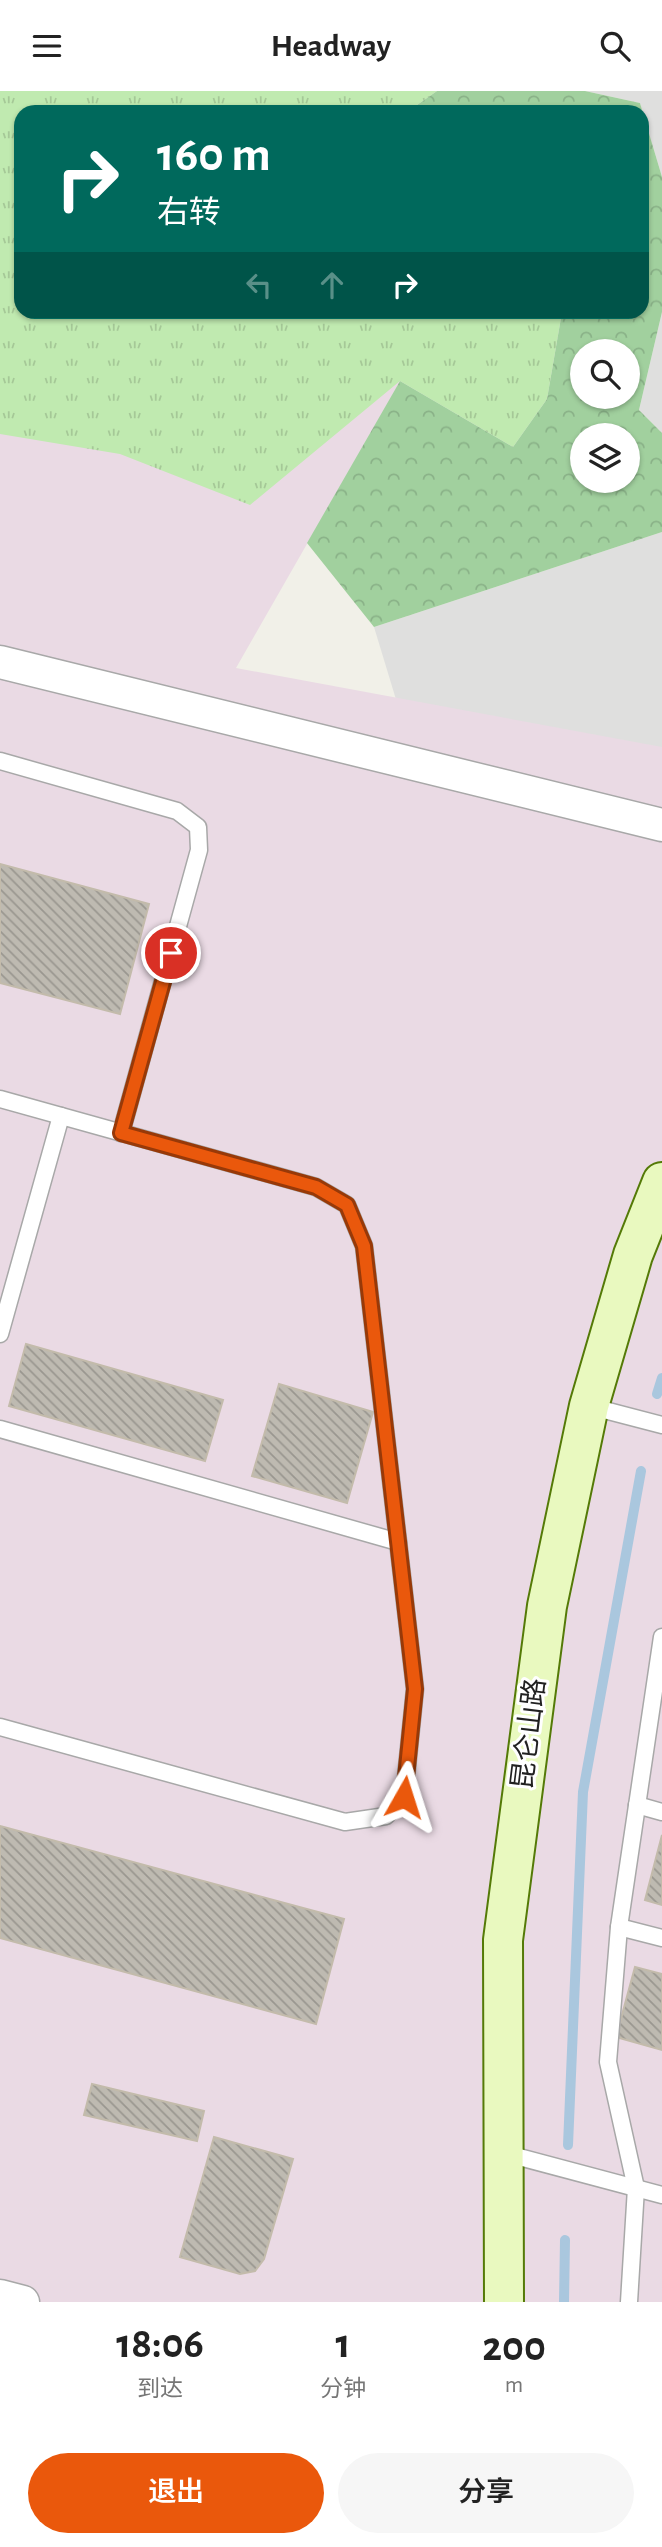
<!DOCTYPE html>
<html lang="zh">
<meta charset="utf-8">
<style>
:root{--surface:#fff;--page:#f6f6f6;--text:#222;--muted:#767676;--accent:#ea580c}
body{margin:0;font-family:"Alegreya Sans","Noto Sans SC",sans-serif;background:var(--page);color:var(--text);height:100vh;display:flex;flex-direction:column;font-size:26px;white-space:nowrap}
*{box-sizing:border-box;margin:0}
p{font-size:23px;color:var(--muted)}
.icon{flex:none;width:38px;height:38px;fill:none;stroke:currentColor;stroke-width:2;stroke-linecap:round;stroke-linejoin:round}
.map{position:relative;height:2211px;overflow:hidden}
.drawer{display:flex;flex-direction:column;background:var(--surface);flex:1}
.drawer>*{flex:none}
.banner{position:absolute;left:14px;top:14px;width:635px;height:214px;border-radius:21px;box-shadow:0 2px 5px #0004;background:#00695c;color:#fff;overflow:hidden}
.buttons{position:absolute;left:570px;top:248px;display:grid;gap:14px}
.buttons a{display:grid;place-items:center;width:70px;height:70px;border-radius:50%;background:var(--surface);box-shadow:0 2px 5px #0004;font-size:35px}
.pin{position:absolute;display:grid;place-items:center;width:60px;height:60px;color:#fff;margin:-30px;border:4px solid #fff;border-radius:50%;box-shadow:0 2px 7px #0007}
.me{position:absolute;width:77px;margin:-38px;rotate:6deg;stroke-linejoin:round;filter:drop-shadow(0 0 5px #0008)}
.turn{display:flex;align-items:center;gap:24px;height:147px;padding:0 28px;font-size:32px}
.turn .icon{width:91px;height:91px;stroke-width:2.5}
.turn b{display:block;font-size:49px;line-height:60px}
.lanes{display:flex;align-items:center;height:66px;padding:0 28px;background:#0003;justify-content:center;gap:35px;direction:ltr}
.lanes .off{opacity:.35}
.eta{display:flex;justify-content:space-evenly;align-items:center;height:119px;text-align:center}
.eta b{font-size:42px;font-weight:600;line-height:49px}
.cta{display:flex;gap:14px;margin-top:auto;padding:14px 28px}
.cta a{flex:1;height:80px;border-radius:42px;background:var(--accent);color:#fff;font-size:28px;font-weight:600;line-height:80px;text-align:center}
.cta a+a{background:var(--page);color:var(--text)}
header{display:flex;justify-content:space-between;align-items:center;height:91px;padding:0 28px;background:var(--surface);font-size:32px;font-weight:600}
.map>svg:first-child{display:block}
.residential{fill:#dfdfde}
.industrial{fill:#eadae4}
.grass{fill:url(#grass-tufts)}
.forest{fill:url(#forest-crowns);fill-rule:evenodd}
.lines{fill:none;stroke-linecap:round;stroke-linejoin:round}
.stream{stroke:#aac7de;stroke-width:10}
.building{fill:url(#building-back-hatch);stroke:#c3bbab;stroke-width:2}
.lane-casing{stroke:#a8a8a8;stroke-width:19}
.street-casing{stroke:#a8a8a8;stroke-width:35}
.secondary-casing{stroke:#547a07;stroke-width:42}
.lane{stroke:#fff;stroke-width:16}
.street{stroke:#fff;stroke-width:32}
.secondary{stroke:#e9f9bf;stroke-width:38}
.route-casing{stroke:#983908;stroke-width:18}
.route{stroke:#ea580c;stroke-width:12}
.labels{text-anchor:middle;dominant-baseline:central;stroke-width:6;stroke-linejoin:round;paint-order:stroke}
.street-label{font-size:28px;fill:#212121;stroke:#fff}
</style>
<header><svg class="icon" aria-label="menu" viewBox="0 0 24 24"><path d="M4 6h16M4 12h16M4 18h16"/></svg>Headway<svg class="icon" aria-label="search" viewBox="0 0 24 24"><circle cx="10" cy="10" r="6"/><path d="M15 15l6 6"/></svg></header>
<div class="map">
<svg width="662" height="2211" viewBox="0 0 662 2211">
<defs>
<pattern id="grass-tufts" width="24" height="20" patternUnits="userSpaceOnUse" patternTransform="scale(1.75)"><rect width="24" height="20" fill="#c0eab0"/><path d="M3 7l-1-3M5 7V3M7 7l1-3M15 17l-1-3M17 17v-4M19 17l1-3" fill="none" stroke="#a5c897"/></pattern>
<pattern id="forest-crowns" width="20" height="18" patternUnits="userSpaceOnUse" patternTransform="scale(1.75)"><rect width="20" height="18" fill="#a1d09e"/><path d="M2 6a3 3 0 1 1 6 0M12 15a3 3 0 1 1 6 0" fill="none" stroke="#8ab288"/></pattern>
<pattern id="building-back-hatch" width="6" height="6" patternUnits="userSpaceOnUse" patternTransform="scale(1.75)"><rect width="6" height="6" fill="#bebab1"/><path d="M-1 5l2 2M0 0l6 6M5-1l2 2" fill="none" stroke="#9a9790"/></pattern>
</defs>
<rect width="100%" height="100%" fill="#f1f0e8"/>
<g class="residential">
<polygon points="585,0 662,0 662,86 640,12"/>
<polygon points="662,221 662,342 639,319"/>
<polygon points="662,441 662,659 408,648 374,536"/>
</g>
<polygon class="industrial" points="0,0 407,21 21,21 21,220 426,245 236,577 662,656 662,2211 0,2211"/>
<polygon class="grass" points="0,0 437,0 407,21 21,21 21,220 562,221 547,308 513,356 400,290 250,414 120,363 0,343"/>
<path class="forest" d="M437,0H585L640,12L662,86V221L639,319L662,342V441L374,536L307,452L400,290L513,356L547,308L562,221L642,220V21H407ZM583,261H628V306H583ZM583,345H628V390H583Z"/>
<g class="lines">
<g class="stream">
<polyline points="657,1303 662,1287"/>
<polyline points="568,2054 583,1701 641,1380"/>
<polyline points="564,2211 565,2149"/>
</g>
</g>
<g class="building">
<polygon points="0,773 149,813 120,923 0,892"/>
<polygon points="26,1253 223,1309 205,1370 9,1315"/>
<polygon points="279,1293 373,1321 347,1412 252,1385"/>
<polygon points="0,1735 344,1828 316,1933 0,1847"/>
<polygon points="662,1744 662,1814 645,1809"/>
<polygon points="635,1876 662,1883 662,1959 616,1946"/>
<polygon points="92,1993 204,2020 197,2050 84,2024"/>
<polygon points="214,2046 293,2068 264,2168 255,2180 240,2183 180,2166"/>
</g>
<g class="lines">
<defs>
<g id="lane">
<polyline points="0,670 177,720 198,736 199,759 121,1042"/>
<polyline points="0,1008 316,1096 347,1114 364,1155 415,1598 404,1706 386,1725 345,1731 0,1636"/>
<polyline points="0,1243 61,1025"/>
<polyline points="589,1315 662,1334"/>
<polyline points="0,1338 398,1451"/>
<polyline points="637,1714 662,1721"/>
<polyline points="619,1836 662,1847"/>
<polyline points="504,2062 662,2104"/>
<polyline points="629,2211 636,2097 608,1971 619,1836 662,1546"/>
</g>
<g id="street">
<polyline points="0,571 662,734"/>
<polyline points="0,2205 23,2211"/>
</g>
<polyline id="secondary" points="504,2211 503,1849 547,1515 589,1315 633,1164 662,1091"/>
</defs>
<use href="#lane" class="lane-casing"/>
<use href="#street" class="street-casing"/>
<use href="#secondary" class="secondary-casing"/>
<use href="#lane" class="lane"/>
<use href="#street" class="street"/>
<use href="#secondary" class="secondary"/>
</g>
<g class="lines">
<defs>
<polyline id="route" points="171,862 121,1042 316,1096 347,1114 364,1155 415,1598 404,1706"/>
</defs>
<use href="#route" class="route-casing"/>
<use href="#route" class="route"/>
</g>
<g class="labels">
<g class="street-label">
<text transform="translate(530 1643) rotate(-83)">昆仑山路</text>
</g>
</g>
</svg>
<div class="buttons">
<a><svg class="icon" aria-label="search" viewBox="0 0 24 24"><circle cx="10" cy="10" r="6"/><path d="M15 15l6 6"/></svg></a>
<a><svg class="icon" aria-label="layers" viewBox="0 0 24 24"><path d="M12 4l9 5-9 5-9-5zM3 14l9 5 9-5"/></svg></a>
</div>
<div class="pin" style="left:171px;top:862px;background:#d93025"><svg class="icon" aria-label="arrive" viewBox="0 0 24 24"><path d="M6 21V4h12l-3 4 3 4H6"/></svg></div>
<svg class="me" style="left:404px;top:1706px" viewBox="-20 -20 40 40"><path d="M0-17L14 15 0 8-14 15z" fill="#ea580c" stroke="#fff" stroke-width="4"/></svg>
<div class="banner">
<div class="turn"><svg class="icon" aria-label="right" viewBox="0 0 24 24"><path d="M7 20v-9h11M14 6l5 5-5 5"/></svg><div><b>160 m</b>右转</div></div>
<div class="lanes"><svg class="icon off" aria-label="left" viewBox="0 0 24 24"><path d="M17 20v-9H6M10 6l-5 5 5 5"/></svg><svg class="icon off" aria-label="ahead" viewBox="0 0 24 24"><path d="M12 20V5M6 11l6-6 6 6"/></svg><svg class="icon" aria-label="right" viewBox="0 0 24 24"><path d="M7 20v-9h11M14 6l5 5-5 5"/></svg></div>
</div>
</div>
<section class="drawer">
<div class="eta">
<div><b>18:06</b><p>到达</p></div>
<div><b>1</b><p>分钟</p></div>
<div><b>200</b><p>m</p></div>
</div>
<div class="cta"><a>退出</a><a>分享</a></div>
</section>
